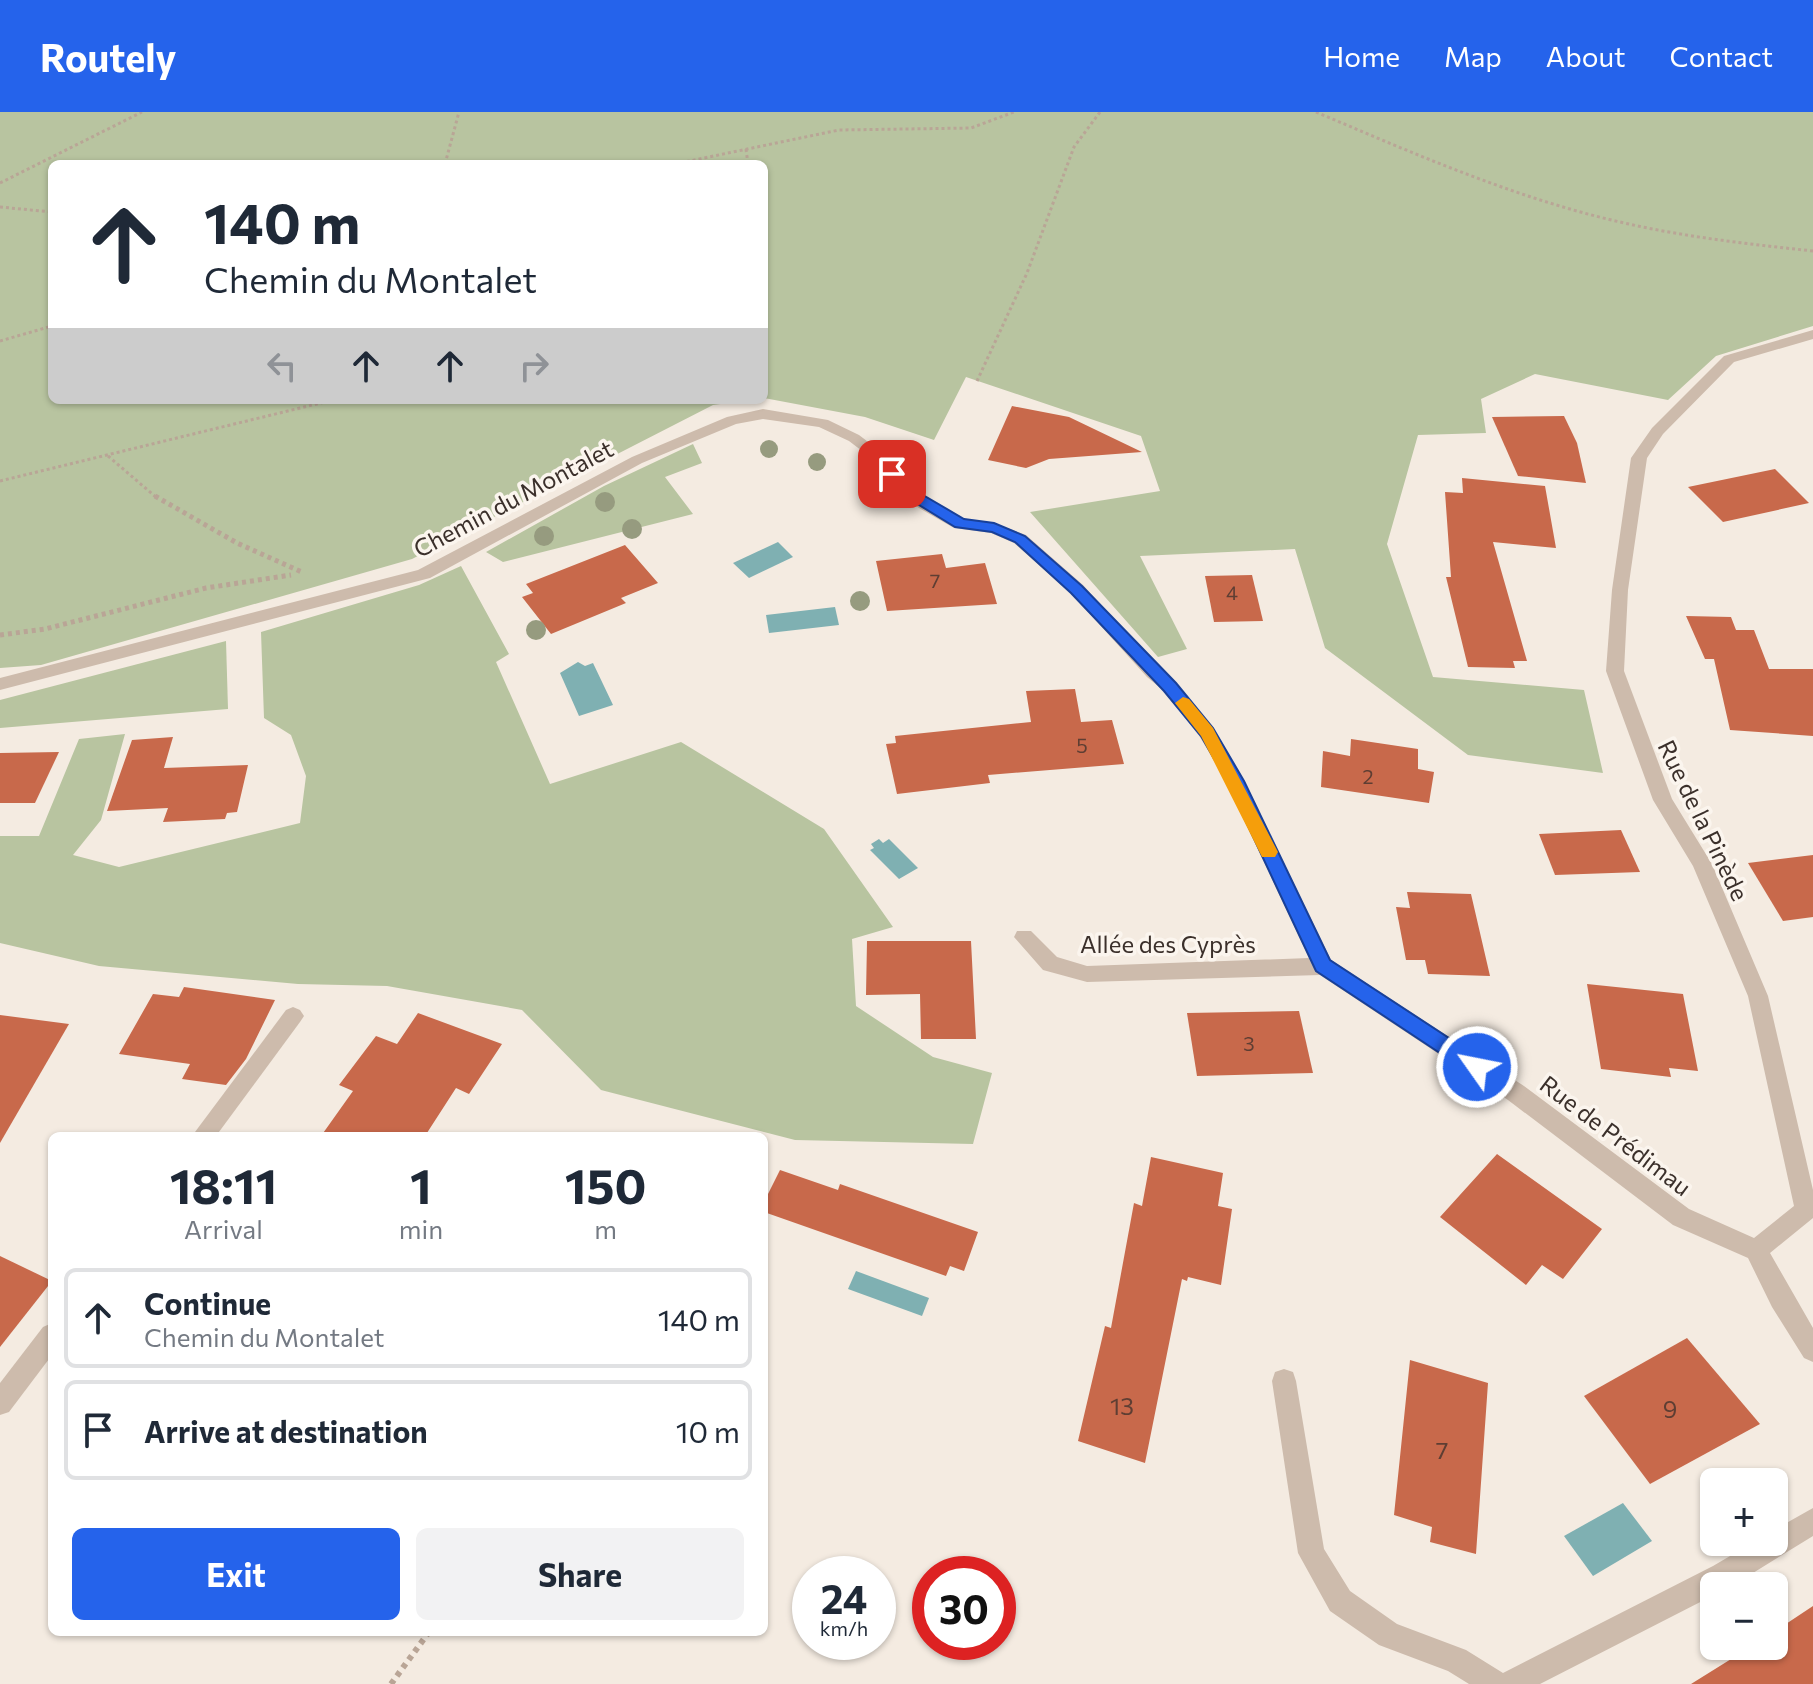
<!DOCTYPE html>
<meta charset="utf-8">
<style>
:root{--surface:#fff;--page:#f2f2f3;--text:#1f2937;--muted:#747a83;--line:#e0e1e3;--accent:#2563eb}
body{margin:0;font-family:Commissioner,sans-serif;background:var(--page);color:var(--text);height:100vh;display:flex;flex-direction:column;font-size:30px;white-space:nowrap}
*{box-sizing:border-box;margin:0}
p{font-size:26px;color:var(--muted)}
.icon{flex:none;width:44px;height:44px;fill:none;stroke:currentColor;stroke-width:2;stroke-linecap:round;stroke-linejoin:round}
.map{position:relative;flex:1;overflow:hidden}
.side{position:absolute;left:48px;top:1020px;width:720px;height:504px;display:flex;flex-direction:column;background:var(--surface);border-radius:12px;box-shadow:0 2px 6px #0004}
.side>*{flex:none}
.banner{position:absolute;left:48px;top:48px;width:720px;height:244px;border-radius:12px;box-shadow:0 2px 6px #0004;background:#fff;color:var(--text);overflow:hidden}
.tools{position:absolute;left:1700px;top:1356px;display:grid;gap:16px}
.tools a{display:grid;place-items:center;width:88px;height:88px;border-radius:12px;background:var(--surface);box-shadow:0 2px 6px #0004;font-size:40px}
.speed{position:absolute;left:792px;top:1444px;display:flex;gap:16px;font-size:40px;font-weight:700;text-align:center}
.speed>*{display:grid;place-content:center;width:104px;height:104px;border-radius:50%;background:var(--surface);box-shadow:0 2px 6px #0004;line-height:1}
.speed small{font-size:20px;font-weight:400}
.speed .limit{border:12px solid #d22;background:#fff;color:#111}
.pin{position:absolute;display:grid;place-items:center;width:68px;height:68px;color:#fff;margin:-34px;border-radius:16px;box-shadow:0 4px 12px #0006}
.me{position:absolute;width:88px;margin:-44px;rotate:303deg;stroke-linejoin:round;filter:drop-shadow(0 0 6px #0008)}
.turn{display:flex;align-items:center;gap:28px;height:168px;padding:0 24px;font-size:36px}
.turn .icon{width:104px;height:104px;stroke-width:2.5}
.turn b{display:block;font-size:56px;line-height:68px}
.lanes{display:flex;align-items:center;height:76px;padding:0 24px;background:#0003;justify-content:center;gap:40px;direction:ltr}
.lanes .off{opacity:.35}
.eta{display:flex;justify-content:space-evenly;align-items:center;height:136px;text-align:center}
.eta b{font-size:48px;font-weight:700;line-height:56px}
.action{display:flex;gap:16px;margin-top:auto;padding:16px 24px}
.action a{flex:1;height:92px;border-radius:12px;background:var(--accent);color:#fff;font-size:32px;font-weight:700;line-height:92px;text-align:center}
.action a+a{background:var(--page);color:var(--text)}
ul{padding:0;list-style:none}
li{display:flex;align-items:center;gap:24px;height:100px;margin:0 16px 12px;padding:0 8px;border:4px solid var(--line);border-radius:12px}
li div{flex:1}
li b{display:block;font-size:30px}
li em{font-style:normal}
header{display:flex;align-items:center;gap:48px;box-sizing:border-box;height:112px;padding:0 40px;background:var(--accent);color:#fff}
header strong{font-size:38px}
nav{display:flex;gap:44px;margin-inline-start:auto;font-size:28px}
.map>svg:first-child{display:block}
.green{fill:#b8c4a0}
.water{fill:#7fb0b2}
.building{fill:#c8694b}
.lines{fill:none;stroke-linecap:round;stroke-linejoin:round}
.path-far2{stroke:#b9a596;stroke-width:3;stroke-dasharray:3 3;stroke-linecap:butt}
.path-far1{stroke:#b9a596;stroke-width:5;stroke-dasharray:4 4;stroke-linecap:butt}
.path{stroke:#b9a596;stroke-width:6;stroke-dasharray:5 5;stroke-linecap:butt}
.minor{fill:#cdbbac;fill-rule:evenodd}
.tree{fill:#969b7f}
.route{fill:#2563eb;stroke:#184099;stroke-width:2}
.slow{fill:#f59e0b}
.labels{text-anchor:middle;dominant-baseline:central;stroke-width:7;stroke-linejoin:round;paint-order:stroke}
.number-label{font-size:20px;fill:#5e3e33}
.street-label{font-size:24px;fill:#3b302b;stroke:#fbf5ee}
.near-number-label{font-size:24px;fill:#5e3e33}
</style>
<header>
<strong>Routely</strong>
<nav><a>Home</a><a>Map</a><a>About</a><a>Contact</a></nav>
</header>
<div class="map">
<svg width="1813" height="1572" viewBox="0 0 1813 1572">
<rect width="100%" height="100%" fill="#f4ebe1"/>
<g class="green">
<polygon points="0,0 1813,0 1813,214 1716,244 1668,288 1535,262 1481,287 1486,321 1418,323 1387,432 1433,565 1584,578 1603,661 1468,643 1325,536 1295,437 1140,444 1187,537 1158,545 1030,400 1160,379 1141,324 966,265 934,328 865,305 764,286 764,52 52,52 52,288 751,288 713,293 412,447 41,553 0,556"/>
<polygon points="693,332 702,351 665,365 693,402 503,450 486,440 604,374"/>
<polygon points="461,454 509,542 496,550 550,672 681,630 824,717 893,815 852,827 856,894 933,945 992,961 973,1032 795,1028 601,978 522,898 387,874 298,872 99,854 0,831 0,724 39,724 79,627 125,622 101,708 73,743 119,755 300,711 306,664 291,623 264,606 261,520 419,473"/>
<polygon points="226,529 228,597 0,616 0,588"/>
</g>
<g class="water">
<polygon points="778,430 793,445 749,466 733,451"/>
<polygon points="835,495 839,513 769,521 766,503"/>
<polygon points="578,550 585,554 593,551 613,593 579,604 560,561"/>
<polygon points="879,727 883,731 889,727 918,756 899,767 870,738 874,736 871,732"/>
<polygon points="856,1159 929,1186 922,1204 848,1177"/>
<polygon points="1623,1391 1652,1429 1593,1464 1564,1424"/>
</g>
<g class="building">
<polygon points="1012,294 1069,305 1142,340 1049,347 1026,356 988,348"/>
<polygon points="1564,304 1577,331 1586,371 1518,364 1492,305"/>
<polygon points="1775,357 1809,391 1723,410 1688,375"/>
<polygon points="1462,366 1545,374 1556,436 1493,430 1527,549 1513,549 1515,556 1468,555 1446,465 1451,465 1445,380 1463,381"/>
<polygon points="625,433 658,471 621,486 626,491 551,522 522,485 533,481 526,472"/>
<polygon points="942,442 946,456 985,451 997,492 887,499 876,449"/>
<polygon points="1252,463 1263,509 1214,510 1205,464"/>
<polygon points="1686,504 1731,505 1736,518 1754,518 1769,557 1813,557 1813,624 1730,618 1714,547 1705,547"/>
<polygon points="1075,577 1081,610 1112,608 1124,652 988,663 990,671 897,682 886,632 896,631 895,624 1031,610 1026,579"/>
<polygon points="173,625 164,656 248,653 237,700 227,701 225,707 163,710 168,696 107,699 132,628"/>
<polygon points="1351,627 1418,637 1418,657 1434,660 1429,691 1321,675 1323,639 1350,644"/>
<polygon points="59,640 35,691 0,691 0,641"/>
<polygon points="1621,718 1640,760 1555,763 1539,722"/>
<polygon points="1813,743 1813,805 1783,809 1748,751"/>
<polygon points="1407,780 1471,782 1490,864 1428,862 1425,848 1406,848 1396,795 1410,796"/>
<polygon points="867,829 971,829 976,927 921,927 920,882 866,883"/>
<polygon points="1587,872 1683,882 1698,959 1669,956 1671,965 1601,957"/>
<polygon points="184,875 275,888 246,947 226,973 182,967 190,952 119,942 153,882 179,885"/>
<polygon points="1299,899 1313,961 1197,964 1187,901"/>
<polygon points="418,901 502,932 469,982 456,976 425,1024 321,1024 353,979 339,973 376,924 397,932"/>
<polygon points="0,903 69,912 0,1031"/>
<polygon points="1497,1042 1602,1117 1563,1167 1542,1153 1526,1173 1440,1105"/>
<polygon points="1151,1045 1223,1061 1218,1094 1232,1097 1221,1173 1188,1165 1187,1169 1182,1167 1145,1351 1078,1329 1105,1214 1111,1216 1134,1091 1142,1094"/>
<polygon points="780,1058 838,1078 840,1072 978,1120 964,1159 950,1154 946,1164 764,1100 764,1090"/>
<polygon points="0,1144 52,1169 0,1235"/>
<polygon points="1687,1226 1760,1312 1650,1372 1584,1284"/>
<polygon points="1410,1248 1488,1271 1476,1442 1430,1430 1432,1415 1394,1403"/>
<polygon points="1813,1494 1813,1572 1691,1572 1752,1534 1774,1534 1774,1520"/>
</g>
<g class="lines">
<g class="path-far2">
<path d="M1316,0C1415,42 1515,86 1620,110C1684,125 1748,132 1813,139"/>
<polyline points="746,37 748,52"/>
<polyline points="445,52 459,0"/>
<polyline points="675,52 839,18 971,16 1014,0"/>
<polyline points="0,71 142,0"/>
<polyline points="0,95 52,100"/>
<polyline points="0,229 52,214"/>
<polyline points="977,269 1027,161 1074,35 1100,0"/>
<polyline points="108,344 157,386"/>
<polyline points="0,369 333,288"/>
</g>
<g class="path-far1">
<polyline points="155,384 237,431 304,461"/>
<polyline points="0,523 45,517 206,476 291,463"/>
</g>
<polyline class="path" points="391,1572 429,1520"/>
<g class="minor">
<polygon points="1813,218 1813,227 1734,250 1663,322 1647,346 1628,478 1624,559 1672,687 1712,752 1768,884 1813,1078 1813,1106 1770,1141 1813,1216 1813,1250 1804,1246 1772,1195 1748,1146 1673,1113 1508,988 1320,863 1087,870 1043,858 1014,825 1017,819 1031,819 1057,845 1087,854 1309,846 1226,669 1200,625 1164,579 1147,565 1071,481 1014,431 991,421 954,416 919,396 900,383 874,348 849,329 819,315 763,307 736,312 642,351 430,466 0,578 0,566 418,458 632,345 727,305 763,297 828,308 859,323 884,342 912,375 931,388 964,407 994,411 1026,423 1083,473 1159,557 1176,571 1213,615 1244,669 1331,848 1524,974 1689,1097 1754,1126 1794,1094 1748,884 1693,754 1653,688 1606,559 1612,478 1631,346 1652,316 1724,244"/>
<polygon points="293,895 300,898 304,904 300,910 216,1024 192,1024 286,898"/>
<polygon points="52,1211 52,1243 9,1300 0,1303 0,1271 43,1215"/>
<polygon points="1284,1257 1293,1260 1296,1269 1324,1437 1350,1479 1397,1512 1466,1538 1503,1561 1713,1454 1754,1430 1774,1430 1774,1418 1813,1396 1813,1424 1732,1474 1714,1474 1714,1483 1540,1572 1469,1572 1448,1559 1379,1533 1330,1499 1298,1441 1272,1269 1275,1260"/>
</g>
</g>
<g class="tree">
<circle cx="769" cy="337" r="9"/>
<circle cx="817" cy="350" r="9"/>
<circle cx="605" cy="390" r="10"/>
<circle cx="632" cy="417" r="10"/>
<circle cx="544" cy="424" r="10"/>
<circle cx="860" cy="489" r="10"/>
<circle cx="536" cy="518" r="10"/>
</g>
<polygon class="route" points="887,359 897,359 911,376 964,407 994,411 1025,424 1082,474 1176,571 1213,616 1244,669 1330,848 1484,949 1487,955 1484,961 1470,961 1316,859 1227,669 1201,624 1164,579 1071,481 1015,430 992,420 955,415 901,382 885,362"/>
<polygon class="slow" points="1183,585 1189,587 1213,616 1278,740 1275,745 1262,745 1201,624 1175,591"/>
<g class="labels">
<g class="number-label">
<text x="935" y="468">7</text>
<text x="1232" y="480">4</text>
<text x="1082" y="633">5</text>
<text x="1368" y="664">2</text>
<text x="1249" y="931">3</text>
</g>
<g class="street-label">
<text transform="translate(513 386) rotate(-28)">Chemin du Montalet</text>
<text transform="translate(1704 708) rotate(64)">Rue de la Pinède</text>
<text x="1168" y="831">Allée des Cyprès</text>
<text transform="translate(1616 1023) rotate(37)">Rue de Prédimau</text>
</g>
<g class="near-number-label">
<text x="1122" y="1293">13</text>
<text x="1670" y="1296">9</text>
<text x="1442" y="1337">7</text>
</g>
</g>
</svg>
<div class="tools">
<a>+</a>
<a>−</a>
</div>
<div class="speed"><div>24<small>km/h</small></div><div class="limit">30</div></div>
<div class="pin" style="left:892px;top:362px;background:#d93025"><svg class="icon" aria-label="arrive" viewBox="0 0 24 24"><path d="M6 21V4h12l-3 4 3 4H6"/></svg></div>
<svg class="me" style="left:1477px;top:955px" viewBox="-20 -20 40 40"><circle r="17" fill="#2563eb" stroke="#fff" stroke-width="3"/><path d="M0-11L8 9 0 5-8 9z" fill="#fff"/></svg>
<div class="banner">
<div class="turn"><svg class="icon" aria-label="ahead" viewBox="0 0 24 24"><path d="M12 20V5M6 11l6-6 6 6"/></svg><div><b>140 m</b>Chemin du Montalet</div></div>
<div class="lanes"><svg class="icon off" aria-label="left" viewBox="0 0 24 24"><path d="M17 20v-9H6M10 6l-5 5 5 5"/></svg><svg class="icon" aria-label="ahead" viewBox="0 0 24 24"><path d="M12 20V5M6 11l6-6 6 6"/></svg><svg class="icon" aria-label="ahead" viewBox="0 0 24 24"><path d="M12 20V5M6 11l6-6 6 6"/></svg><svg class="icon off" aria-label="right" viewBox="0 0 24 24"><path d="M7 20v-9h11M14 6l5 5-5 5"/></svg></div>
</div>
<section class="side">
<div class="eta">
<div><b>18:11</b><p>Arrival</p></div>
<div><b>1</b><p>min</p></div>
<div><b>150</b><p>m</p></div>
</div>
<ul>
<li><svg class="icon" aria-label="ahead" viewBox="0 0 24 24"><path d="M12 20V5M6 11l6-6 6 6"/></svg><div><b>Continue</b><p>Chemin du Montalet</p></div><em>140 m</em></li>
<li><svg class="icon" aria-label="arrive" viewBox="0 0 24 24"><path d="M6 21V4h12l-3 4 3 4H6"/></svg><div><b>Arrive at destination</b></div><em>10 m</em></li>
</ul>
<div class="action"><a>Exit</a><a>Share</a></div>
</section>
</div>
